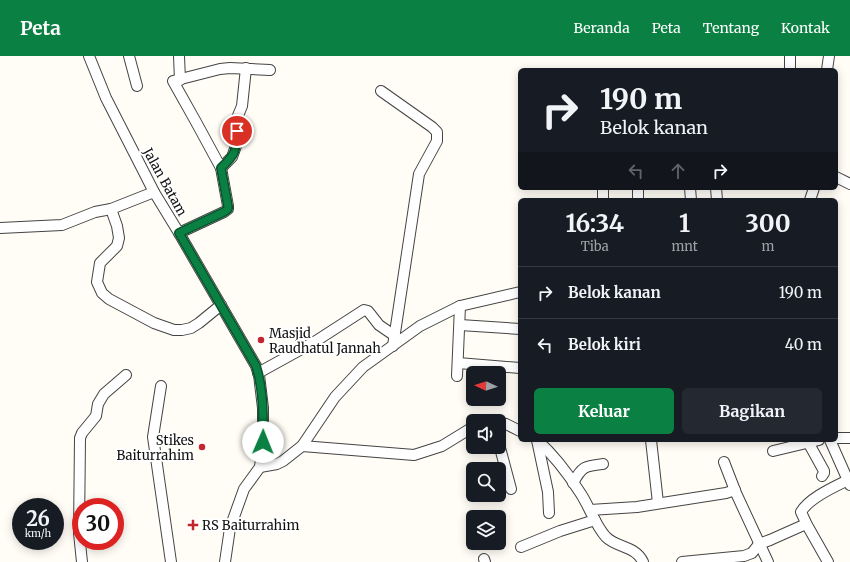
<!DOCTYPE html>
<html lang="id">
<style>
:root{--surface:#171b24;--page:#242831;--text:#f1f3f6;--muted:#9ea1a6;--line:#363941;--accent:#0b8043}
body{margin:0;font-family:Merriweather,serif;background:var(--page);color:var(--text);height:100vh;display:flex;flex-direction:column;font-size:15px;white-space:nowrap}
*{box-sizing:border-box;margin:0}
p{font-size:13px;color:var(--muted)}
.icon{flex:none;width:22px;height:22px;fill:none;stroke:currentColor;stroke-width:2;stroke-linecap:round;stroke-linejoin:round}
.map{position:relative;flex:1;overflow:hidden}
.sheet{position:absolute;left:518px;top:142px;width:320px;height:244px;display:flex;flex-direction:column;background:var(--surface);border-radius:6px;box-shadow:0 2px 10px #0003}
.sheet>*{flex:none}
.hud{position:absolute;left:518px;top:12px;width:320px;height:122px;border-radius:6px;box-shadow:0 2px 10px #0003;background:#171b24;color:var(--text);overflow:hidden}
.needle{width:26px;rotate:273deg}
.controls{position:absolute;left:466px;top:310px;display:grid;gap:8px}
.controls a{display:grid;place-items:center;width:40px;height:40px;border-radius:6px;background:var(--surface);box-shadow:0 2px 10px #0003;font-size:20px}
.speed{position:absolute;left:12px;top:442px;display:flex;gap:8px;font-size:20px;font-weight:700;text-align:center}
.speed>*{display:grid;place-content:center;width:52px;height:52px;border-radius:50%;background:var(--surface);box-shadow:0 2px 10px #0003;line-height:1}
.speed small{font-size:10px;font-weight:400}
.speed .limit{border:6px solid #d22;background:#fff;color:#111}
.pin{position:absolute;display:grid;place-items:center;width:34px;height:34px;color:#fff;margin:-17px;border:2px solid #fff;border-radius:50%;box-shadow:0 1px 4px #0007}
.me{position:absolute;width:44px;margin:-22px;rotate:1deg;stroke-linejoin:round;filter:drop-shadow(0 0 3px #0008)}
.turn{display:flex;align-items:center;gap:14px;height:84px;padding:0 16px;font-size:18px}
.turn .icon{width:52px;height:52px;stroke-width:2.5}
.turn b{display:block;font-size:28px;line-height:34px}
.lanes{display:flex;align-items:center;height:38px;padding:0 16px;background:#0003;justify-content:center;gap:20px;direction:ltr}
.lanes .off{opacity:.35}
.eta{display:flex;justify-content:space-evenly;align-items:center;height:68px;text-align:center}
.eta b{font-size:24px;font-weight:700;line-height:28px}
.primary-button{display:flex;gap:8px;margin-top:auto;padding:8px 16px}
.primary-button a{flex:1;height:46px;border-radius:6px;background:var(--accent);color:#fff;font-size:16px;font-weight:700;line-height:46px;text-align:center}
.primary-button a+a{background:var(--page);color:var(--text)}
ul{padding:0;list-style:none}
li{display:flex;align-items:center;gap:12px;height:52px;padding:0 16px;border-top:1px solid var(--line)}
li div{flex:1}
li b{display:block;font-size:15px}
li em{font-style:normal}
header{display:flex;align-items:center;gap:24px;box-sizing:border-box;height:56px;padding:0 20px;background:var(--accent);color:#fff}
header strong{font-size:19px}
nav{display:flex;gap:22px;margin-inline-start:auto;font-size:14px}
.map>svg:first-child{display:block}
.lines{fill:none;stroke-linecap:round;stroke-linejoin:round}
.minor-casing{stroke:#444;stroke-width:12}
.minor{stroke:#fff;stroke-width:10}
.route-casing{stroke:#07532c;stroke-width:10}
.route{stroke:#0b8043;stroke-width:7}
.poi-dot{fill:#c4262e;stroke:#fff;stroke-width:1.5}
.labels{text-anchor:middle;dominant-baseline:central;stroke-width:4;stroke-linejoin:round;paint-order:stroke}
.street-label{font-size:13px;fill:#111;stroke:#fff}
.poi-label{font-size:13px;fill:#111;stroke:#fff;text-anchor:start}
</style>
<header>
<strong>Peta</strong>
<nav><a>Beranda</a><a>Peta</a><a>Tentang</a><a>Kontak</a></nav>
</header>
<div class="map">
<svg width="850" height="506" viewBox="0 0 850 506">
<rect width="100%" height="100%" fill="#fffdf5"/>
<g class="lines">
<defs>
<g id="minor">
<polyline points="89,0 106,42 154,136 179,177 256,310 259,319 263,352 263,386 260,411 244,433 230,472 225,506"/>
<polyline points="129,0 137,30"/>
<polyline points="179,0 180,24"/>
<polyline points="790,0 790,14"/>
<polyline points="827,14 829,0"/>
<polyline points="381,35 432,71 437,76 437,85 419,118 393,290"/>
<polyline points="221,112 232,101 236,90 237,62 242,50 246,12"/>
<polyline points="836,121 850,128"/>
<polyline points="603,132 603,144"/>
<polyline points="638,132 638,144"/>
<polyline points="690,132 691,144"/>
<polyline points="716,132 717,144"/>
<polyline points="810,144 814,132"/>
<polyline points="111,153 117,170 119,182 117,190 100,207 97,226 102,237 109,243 154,267 174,274 182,274 191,272 199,267 221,249"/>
<polyline points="0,172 62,169 95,156 111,153 154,136"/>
<polyline points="179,177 224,156 228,153 228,150 221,112 196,66 173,25 220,13 230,12 270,14"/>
<polyline points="460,269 520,273"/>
<polyline points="458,307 520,312"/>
<polyline points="258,317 316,285 364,254 368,255 379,269 395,280"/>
<polyline points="457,320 460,250"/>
<polyline points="161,330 153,381 171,506"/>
<polyline points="499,367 506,368 520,375"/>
<polyline points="836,382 850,382"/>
<path d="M537,384C554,399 569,419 581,438C590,452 595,469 606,481C617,492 636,490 643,506"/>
<polyline points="537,384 548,436 549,457"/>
<polyline points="651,384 658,447"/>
<polyline points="830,384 850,429"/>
<polyline points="808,386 824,415 824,417 822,420"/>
<polyline points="499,388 511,433"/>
<polyline points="302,390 414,399 442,390 473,371"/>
<polyline points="773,395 819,384"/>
<polyline points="724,406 736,437 768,506"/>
<polyline points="260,411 277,408 283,405 302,390 335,341 363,311 420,270 460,250 520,236"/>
<path d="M573,427C582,410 585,410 603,408"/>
<polyline points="590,454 637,451 726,437 735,434"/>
<polyline points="521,491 560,475 595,464"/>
<polyline points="484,503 485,506"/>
<polyline points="82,506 79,477 80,382 82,377 96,360 98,348 104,338 126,319"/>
<polyline points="682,506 744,500 752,497 759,488 770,484 806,468"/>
<path d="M828,506L807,469L801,456C809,442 834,431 848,424"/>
</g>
</defs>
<use href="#minor" class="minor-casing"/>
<use href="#minor" class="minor"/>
</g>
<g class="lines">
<defs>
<path id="route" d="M237,75C236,95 236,98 221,112L228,150V153L224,156L179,177L256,310C264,335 263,361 263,386"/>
</defs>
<use href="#route" class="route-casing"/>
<use href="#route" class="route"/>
</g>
<g class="poi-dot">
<circle cx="261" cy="284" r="4"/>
<circle cx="202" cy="391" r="4"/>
<path d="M191 463h4v4h4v4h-4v4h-4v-4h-4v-4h4z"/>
</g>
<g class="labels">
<g class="street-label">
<text transform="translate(165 126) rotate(61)">Jalan Batam</text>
</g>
<g class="poi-label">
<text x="269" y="277">Masjid<tspan x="269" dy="15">Raudhatul Jannah</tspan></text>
<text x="194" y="384" text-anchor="end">Stikes<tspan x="194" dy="15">Baiturrahim</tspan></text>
<text x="202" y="469">RS Baiturrahim</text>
</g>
</g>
</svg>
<div class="controls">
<a><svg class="needle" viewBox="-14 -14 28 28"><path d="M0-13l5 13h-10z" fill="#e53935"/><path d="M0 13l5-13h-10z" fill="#9ea1a6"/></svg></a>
<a><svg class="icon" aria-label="sound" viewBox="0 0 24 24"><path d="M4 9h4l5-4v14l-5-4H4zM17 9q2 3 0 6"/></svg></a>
<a><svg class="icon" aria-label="search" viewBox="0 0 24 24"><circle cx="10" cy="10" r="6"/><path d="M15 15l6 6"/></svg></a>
<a><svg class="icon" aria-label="layers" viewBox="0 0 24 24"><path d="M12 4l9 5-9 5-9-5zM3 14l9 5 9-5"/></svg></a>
</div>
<div class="speed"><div>26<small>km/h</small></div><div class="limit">30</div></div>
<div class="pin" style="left:237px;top:75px;background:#d93025"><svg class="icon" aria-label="arrive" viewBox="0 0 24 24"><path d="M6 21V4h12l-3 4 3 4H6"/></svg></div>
<svg class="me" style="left:263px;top:386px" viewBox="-20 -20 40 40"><circle r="19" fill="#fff"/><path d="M0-13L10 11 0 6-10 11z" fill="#0b8043"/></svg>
<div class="hud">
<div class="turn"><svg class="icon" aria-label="right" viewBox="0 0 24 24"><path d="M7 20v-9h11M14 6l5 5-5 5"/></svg><div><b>190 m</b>Belok kanan</div></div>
<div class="lanes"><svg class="icon off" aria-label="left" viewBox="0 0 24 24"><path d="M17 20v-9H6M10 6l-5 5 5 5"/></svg><svg class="icon off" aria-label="ahead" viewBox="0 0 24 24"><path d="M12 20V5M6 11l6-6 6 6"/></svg><svg class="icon" aria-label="right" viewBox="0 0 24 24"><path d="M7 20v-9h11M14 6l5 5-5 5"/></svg></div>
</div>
<section class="sheet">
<div class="eta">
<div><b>16:34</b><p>Tiba</p></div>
<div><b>1</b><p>mnt</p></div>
<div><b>300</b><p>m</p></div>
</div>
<ul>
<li><svg class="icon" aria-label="right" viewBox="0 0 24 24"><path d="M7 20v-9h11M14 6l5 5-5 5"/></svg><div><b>Belok kanan</b></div><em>190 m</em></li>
<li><svg class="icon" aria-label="left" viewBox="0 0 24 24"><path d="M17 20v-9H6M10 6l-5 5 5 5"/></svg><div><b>Belok kiri</b></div><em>40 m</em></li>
</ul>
<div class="primary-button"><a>Keluar</a><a>Bagikan</a></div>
</section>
</div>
